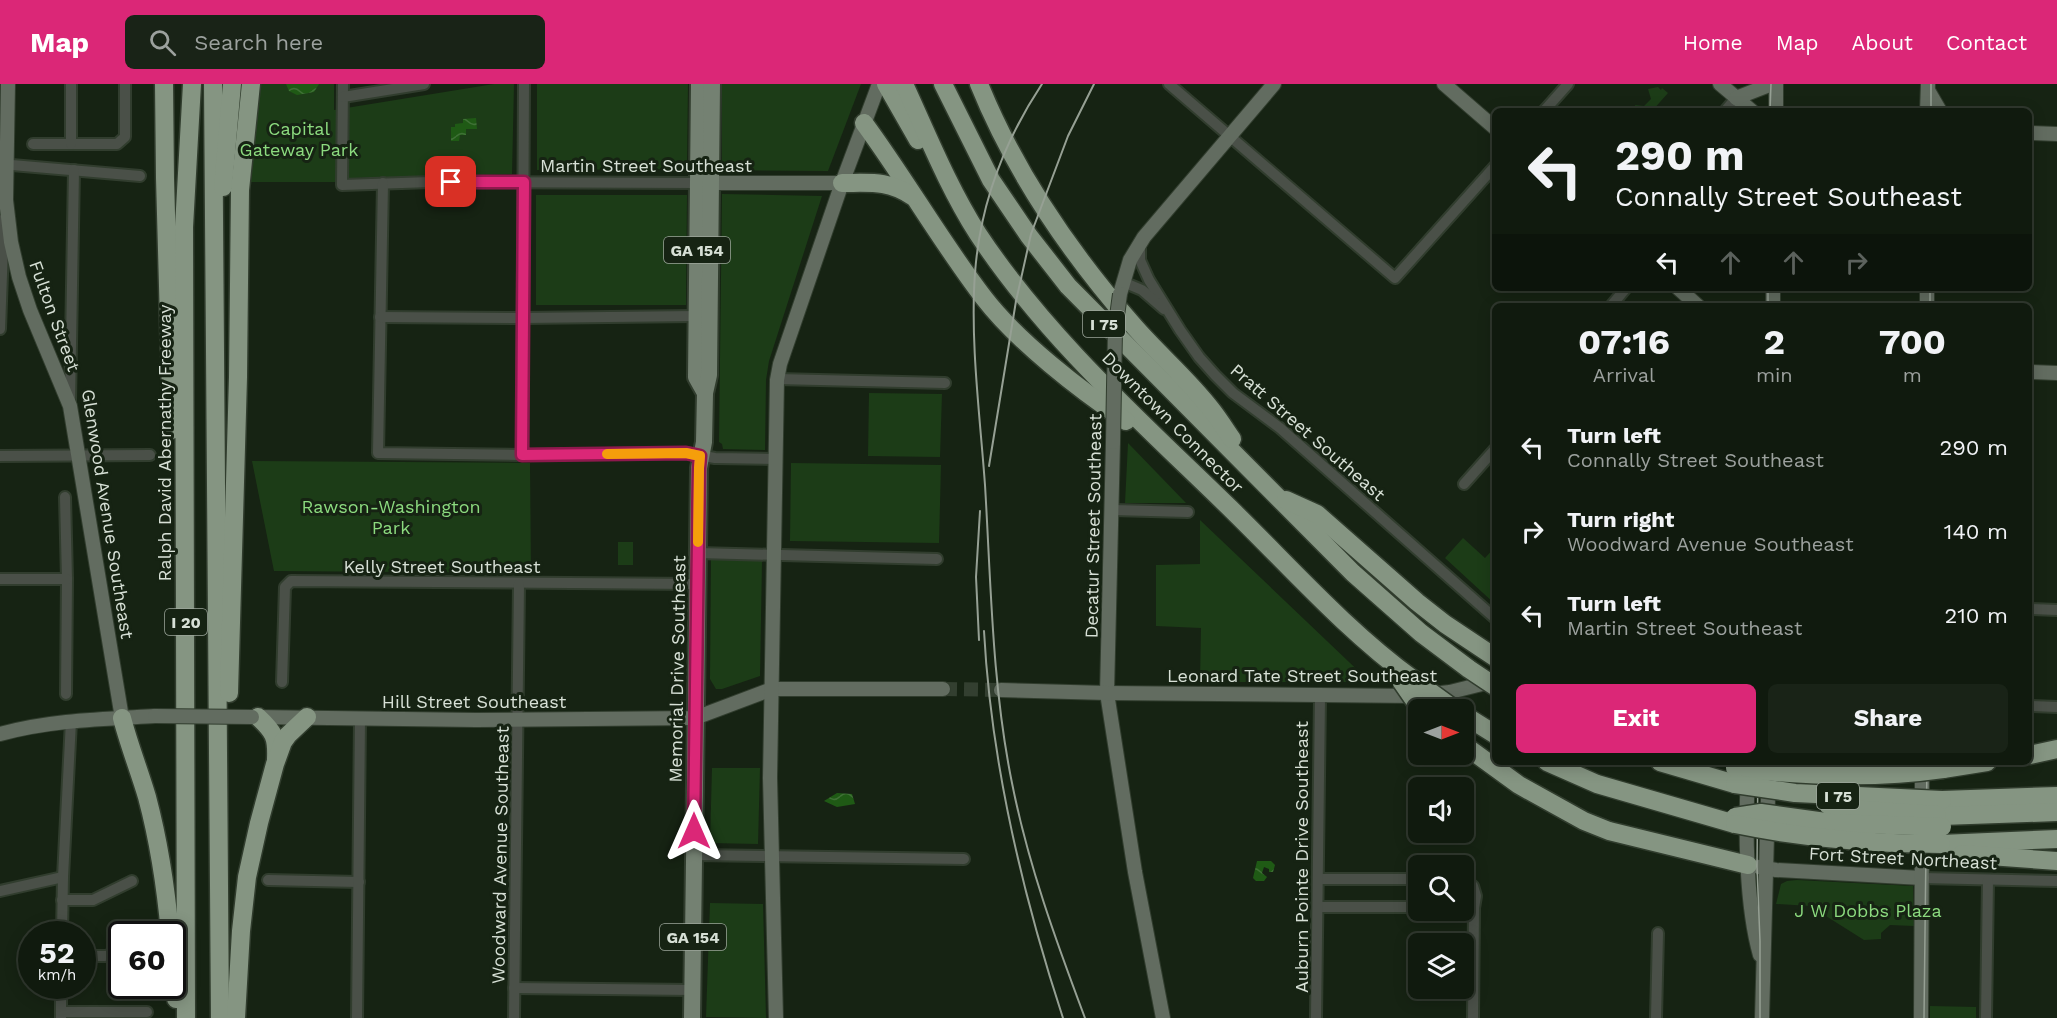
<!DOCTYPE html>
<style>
:root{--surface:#101a0e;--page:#192317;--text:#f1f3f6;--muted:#9ca19e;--line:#30382e;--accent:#db2777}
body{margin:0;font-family:"Work Sans",sans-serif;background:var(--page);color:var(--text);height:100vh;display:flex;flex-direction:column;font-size:22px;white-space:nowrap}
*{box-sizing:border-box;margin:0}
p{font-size:20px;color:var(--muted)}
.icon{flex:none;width:33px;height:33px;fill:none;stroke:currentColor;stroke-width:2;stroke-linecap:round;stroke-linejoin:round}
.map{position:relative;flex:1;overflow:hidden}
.details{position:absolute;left:1492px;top:219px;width:540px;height:462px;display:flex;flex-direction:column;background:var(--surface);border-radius:9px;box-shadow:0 3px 15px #0003,0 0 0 2px var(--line)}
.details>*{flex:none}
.banner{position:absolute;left:1492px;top:24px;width:540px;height:183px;border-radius:9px;box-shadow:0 3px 15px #0003,0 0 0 2px var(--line);background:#101a0e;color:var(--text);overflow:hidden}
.needle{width:39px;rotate:90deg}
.controls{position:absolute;left:1408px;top:615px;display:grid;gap:12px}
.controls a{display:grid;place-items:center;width:66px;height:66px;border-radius:9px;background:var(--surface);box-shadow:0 3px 15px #0003,0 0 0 2px var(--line);font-size:30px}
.speed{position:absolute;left:18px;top:837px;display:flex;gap:12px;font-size:30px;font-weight:700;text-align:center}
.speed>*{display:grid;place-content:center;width:78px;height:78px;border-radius:50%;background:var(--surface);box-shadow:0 3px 15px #0003,0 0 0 2px var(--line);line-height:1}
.speed small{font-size:15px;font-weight:400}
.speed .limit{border:3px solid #111;border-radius:9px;background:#fff;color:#111}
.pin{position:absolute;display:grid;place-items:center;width:51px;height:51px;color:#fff;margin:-26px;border-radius:12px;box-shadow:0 3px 9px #0006}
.me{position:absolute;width:66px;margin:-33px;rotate:0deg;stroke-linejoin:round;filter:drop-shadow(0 0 4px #0008)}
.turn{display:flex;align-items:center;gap:21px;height:126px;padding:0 24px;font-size:27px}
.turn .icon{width:78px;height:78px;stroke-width:2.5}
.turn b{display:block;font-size:42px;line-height:51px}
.lanes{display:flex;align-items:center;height:57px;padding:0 24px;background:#0003;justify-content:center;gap:30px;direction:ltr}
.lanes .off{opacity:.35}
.eta{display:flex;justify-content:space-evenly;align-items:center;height:102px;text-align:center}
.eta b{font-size:36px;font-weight:700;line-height:42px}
.primary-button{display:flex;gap:12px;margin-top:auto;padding:12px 24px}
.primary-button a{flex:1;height:69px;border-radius:9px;background:var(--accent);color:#fff;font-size:24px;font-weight:700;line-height:69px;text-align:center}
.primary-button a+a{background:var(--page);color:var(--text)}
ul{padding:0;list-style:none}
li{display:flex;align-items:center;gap:18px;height:84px;padding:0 24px}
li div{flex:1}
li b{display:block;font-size:22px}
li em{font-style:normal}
header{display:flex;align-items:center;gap:36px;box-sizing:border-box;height:84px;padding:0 30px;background:var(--accent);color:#fff}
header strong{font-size:28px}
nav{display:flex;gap:33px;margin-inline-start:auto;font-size:21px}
.search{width:420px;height:54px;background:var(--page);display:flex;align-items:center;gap:15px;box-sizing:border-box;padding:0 21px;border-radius:9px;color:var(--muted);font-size:22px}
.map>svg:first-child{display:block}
.green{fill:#1c3c17}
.water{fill:url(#water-waves)}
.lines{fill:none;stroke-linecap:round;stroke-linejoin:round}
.secondary-tunnel{stroke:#333f30;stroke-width:14;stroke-dasharray:14 7;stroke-linecap:butt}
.street-casing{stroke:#313d2e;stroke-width:14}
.secondary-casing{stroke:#313d2e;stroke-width:16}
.primary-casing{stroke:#313d2e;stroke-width:20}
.highway-casing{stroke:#313d2e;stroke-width:21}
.street{stroke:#4a5048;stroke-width:10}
.secondary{stroke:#626c60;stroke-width:14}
.primary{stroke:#748172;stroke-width:16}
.highway{stroke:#859582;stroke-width:18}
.tram{stroke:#96a094;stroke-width:1.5}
.rail{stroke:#96a094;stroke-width:2}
.secondary-bridge-casing{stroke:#313d2e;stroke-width:16;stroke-linecap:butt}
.highway-bridge-casing{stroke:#313d2e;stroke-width:21;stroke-linecap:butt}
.secondary-bridge{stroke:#626c60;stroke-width:14}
.highway-bridge{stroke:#859582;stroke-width:18}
.route-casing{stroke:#8e194d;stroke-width:15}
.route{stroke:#db2777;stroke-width:10}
.slow{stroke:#f59e0b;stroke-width:10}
.labels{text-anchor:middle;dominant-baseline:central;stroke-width:6;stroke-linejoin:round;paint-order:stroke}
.shield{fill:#162313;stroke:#9da79c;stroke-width:1.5}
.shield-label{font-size:16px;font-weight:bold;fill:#d7e0d6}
.park-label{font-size:18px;fill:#8cdb7f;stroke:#162313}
.street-label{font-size:18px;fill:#d7e0d6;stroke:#162313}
</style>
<header>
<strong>Map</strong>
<div class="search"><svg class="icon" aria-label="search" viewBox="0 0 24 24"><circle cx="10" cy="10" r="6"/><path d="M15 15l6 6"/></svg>Search here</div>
<nav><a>Home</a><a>Map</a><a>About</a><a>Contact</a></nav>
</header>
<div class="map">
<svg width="2057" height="934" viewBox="0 0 2057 934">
<defs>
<pattern id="water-waves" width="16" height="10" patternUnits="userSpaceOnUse" patternTransform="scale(1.5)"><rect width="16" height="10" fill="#1f5a15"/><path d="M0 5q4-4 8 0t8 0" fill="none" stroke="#3f7136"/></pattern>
</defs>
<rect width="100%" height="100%" fill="#162313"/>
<g class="green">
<polygon points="260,0 334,0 334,26 494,0 514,0 512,90 354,94 335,98 251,98"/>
<polygon points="537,0 688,0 687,85 537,86"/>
<polygon points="722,0 861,0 828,87 722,86"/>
<polygon points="1658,3 1661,6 1662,4 1668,9 1652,27 1636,27 1635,21 1644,22 1651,15 1648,5"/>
<polygon points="722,110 822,112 769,277 766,296 765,366 723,365 722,360 719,358"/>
<polygon points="536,111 687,111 686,221 536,221"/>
<polygon points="869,309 942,310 940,373 868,372"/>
<polygon points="1128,359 1186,419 1125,419"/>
<polygon points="252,377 530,379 531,489 274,487"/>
<polygon points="791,379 941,381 939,459 790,457"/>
<polygon points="1200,436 1370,598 1200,598 1201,544 1156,542 1156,481 1200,480"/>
<polygon points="1463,454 1485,474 1495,463 1495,520 1445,474"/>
<rect x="618" y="458" width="15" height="23"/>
<polygon points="711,475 762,477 760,592 722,605 716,605 710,595"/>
<polygon points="712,684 760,684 758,760 710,759"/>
<polygon points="1797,796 1913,802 1914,842 1890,841 1881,849 1881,855 1864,856 1810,822 1776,820 1781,800 1787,797"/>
<polygon points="710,819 763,820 766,934 706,933"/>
<polygon points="1930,922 1976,923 1976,934 1930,934"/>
</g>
<g class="water">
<polygon points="286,0 319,0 314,8 297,11 289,7"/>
<polygon points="476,34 477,45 466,45 466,51 460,51 459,57 451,57 451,43 455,43 455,40 463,39 463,35"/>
<polygon points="837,709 852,710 855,720 837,723 824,717"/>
<polygon points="1257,777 1271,777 1275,781 1273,788 1269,788 1269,785 1264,783 1262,789 1267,793 1264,797 1256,797 1253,794"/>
</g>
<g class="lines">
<polyline class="secondary-tunnel" points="943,605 1001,606"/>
<defs>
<g id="street">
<polyline points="343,0 342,101 431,98 698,99"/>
<polyline points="1169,0 1395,194 1496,81"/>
<polyline points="343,13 424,0"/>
<polyline points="1544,27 1568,0"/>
<polyline points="1725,27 1736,14"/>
<polyline points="33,60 117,60 125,53 125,0"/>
<polyline points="71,60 71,0"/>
<polyline points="0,80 140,92"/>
<polyline points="383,99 378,369 522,371 686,369 715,374 775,375"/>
<polyline points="1140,158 1140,176 1149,196 1180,246 1199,273 1215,291 1233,309 1280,344 1496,535"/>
<polyline points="1123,198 1142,206 1164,225"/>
<polyline points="1611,222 1626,204"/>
<polyline points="380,233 523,234 696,232"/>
<polyline points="0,245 4,135"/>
<polyline points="777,295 945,299"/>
<polyline points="70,318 74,86"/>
<polyline points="522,371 524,0"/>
<polyline points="0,372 150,371"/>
<polyline points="1464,400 1496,364"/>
<polyline points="65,413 67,495 66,610"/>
<polyline points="1113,426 1188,428"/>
<polyline points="698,469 937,475"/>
<polyline points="0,495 67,495"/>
<polyline points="2030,525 2057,526"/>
<polyline points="282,598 285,503 291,497 697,500"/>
<polyline points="2030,622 2057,623"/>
<polyline points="694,771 964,775"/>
<polyline points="1922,794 2057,797"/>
<polyline points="1318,795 1419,795"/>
<polyline points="268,796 359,798"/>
<polyline points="1464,796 1473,802 1476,812 1474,824 1464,824"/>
<polyline points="0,807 63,793"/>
<polyline points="62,816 93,816 132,797"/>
<polyline points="1318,823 1419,823"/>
<polyline points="62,850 63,793 71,637"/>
<polyline points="82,872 105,872 122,868"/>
<polyline points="514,904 692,906"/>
<polyline points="61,928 147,928"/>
<polyline points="61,934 61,902"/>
<polyline points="357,934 360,634"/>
<polyline points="514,934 519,500"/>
<polyline points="1316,934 1320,612"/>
<polyline points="1473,934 1474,824"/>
<polyline points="1656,934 1658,849"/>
<polyline points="1986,934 1988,796"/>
</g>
<g id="secondary">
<polyline points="8,0 6,116 11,158 19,193 30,226 70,322 122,634"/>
<polyline points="1444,0 1496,45"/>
<polyline points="1720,0 1752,27"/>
<polyline points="1929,8 1940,27"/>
<polyline points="1736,14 1772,0"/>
<polyline points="1776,27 1776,0"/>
<polyline points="1927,27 1928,0"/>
<polyline points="2030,49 2057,50"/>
<polyline points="703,99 842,99"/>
<polyline points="1678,204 1698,222"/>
<polyline points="1120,210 1130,176 1144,153 1274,0"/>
<polyline points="1773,222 1773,204"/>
<polyline points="1927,222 1927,204"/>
<polyline points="2030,288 2057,289"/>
<polyline points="1113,358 1107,609 1135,788 1163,934"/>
<polyline points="1001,606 1107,609 1415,612 1450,608 1494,597"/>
<polyline points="255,633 476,636 695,634 772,605 943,605"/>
<path d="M0,650C50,636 103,635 155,632"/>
<path d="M1748,693C1745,745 1746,822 1760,871"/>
<polyline points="1922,724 1922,678"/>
<polyline points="1759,783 1776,786 1922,794"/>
<polyline points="776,934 770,694 777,296 780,280 842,99 879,0"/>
<polyline points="1762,934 1769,678"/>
<polyline points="1921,934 1922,752"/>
</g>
<g id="primary">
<polyline points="699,0 696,293 705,309"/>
<polyline points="692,934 699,384 704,358 705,309 709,291 712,0"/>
</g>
<g id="highway">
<polyline points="164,0 165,94 172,346"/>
<polyline points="213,0 220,934"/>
<polyline points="886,0 918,56"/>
<path d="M904,0C927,50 948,103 978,150C1048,256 1145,341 1235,429C1293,486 1348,548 1414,596"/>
<polyline points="943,0 991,96 1029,152 1068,202 1353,489 1421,549 1469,585"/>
<path d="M979,0C1015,89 1070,169 1133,241C1158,270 1188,295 1211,325C1219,335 1225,345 1232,355"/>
<path d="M864,39C906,96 941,158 984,214C1018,258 1080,306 1126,337"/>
<path d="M842,99C870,99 888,96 912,112"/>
<polyline points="223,103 232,0"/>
<polyline points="1286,416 1317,430 1417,518 1445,540 1496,574"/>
<polyline points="229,609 238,293 240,106 251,0"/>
<polyline points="1464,631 1496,651"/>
<path d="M258,633C274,648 277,653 276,675"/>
<path d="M122,634C129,661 139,686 147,713C159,758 166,805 170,850"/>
<polyline points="1464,661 1519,701 1584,737 1609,747 1748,781"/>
<polyline points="2030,671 2057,665"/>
<polyline points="1547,678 1597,700 1735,740"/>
<polyline points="1660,678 1735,700"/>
<polyline points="1943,685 1987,678"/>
<polyline points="1942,716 2057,712"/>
<polyline points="1942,732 2057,728"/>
<polyline points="1941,760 2057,755"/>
<polyline points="1962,770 2057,777"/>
<polyline points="172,878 176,915"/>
<polyline points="186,934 184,143 192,0"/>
<polyline points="236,934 241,847 247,793 259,739 275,680 283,658 288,651 307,633"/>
</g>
</defs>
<use href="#street" class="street-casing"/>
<use href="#secondary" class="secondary-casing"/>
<use href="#primary" class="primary-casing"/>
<use href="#highway" class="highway-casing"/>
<use href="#street" class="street"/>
<use href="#secondary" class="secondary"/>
<use href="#primary" class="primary"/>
<use href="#highway" class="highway"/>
<g class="tram">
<polyline points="1770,27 1771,0"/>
<polyline points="1931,27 1931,0"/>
<polyline points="1768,222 1768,204"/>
<polyline points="1930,222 1930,204"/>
<polyline points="1758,678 1757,783 1760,857 1760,934"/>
<polyline points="1924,934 1927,678"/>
</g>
<g class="rail">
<path d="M1042,0C1005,56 980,121 975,189C970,257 980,332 985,401C991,500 992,601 1012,699C1028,780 1056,857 1085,934"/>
<polyline points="989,382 1016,217 1031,150 1068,52 1094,0"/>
<path d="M984,547C991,679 1022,809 1063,934"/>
<polyline points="979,556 976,493 980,427"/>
</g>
<defs>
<g id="secondary-bridge">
<polyline points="1113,358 1115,247 1120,210"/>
<polyline points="155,632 252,633"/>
</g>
<g id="highway-bridge">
<polyline points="1469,585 1496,603"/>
<polyline points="1414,596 1454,625"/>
<polyline points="1401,597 1421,626"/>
<path d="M1735,684C1804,692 1874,695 1943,685"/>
<polyline points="1735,700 1795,709 1942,716"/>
<polyline points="1828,721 1834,724 1937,731"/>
<polyline points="1735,733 1761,729 1833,739 1942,743"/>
<path d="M1735,740C1803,754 1871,760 1941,760"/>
</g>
</defs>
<use href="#secondary-bridge" class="secondary-bridge-casing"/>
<use href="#highway-bridge" class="highway-bridge-casing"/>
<use href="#secondary-bridge" class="secondary-bridge"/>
<use href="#highway-bridge" class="highway-bridge"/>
</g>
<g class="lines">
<defs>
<polyline id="route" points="451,98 524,98 522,371 686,369 700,372 699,384 694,747"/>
</defs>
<use href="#route" class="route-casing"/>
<use href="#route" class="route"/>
<polyline class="slow" points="607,370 686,369 700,372 699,384 698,458"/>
</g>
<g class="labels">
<g class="shield">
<rect x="664" y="153" width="66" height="26" rx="4.5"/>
<rect x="1083" y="227" width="42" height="26" rx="4.5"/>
<rect x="165" y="525" width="42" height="26" rx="4.5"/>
<rect x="1817" y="699" width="42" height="26" rx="4.5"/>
<rect x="660" y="840" width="66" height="26" rx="4.5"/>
</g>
<g class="shield-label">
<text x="697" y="166">GA 154</text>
<text x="1104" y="240">I 75</text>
<text x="186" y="538">I 20</text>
<text x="1838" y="712">I 75</text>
<text x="693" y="853">GA 154</text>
</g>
<g class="park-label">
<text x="299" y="44">Capital<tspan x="299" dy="21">Gateway Park</tspan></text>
<text x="391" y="422">Rawson-Washington<tspan x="391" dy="21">Park</tspan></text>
<text x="1868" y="826">J W Dobbs Plaza</text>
</g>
<g class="street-label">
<text x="646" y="81">Martin Street Southeast</text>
<text transform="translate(55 232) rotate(70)">Fulton Street</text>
<text transform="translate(1173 338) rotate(45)">Downtown Connector</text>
<text transform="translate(1308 348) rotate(41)">Pratt Street Southeast</text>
<text transform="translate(164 359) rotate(-90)">Ralph David Abernathy Freeway</text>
<text transform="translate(108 430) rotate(81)">Glenwood Avenue Southeast</text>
<text transform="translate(1093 442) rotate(-89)">Decatur Street Southeast</text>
<text x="442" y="482">Kelly Street Southeast</text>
<text transform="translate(677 585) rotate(-89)">Memorial Drive Southeast</text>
<text x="1302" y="591">Leonard Tate Street Southeast</text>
<text x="474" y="617">Hill Street Southeast</text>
<text transform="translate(500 771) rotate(-89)">Woodward Avenue Southeast</text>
<text transform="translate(1301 773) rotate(-90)">Auburn Pointe Drive Southeast</text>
<text transform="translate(1903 774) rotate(3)">Fort Street Northeast</text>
</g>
</g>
</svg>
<div class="controls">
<a><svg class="needle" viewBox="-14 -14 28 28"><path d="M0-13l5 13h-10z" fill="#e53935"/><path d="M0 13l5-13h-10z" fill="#9ca19e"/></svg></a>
<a><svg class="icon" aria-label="sound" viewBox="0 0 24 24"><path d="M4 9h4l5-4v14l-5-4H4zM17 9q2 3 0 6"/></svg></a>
<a><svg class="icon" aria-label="search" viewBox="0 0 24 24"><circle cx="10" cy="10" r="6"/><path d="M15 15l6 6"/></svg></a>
<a><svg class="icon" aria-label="layers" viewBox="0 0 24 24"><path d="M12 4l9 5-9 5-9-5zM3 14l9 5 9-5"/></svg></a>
</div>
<div class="speed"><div>52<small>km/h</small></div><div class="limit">60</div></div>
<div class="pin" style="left:451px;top:98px;background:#d93025"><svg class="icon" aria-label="arrive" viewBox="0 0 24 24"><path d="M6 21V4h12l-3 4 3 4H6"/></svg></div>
<svg class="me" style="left:694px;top:747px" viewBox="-20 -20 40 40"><path d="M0-17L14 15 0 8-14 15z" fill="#db2777" stroke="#fff" stroke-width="4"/></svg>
<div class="banner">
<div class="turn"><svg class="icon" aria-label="left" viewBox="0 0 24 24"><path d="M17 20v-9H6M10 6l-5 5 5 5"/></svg><div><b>290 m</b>Connally Street Southeast</div></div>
<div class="lanes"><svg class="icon" aria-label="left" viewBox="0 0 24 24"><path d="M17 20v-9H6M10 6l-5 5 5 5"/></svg><svg class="icon off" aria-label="ahead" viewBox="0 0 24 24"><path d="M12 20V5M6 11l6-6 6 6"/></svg><svg class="icon off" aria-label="ahead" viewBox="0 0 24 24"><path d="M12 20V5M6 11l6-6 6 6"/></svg><svg class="icon off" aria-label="right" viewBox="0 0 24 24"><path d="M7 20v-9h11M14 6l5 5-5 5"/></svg></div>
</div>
<section class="details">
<div class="eta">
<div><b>07:16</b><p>Arrival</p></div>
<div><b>2</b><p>min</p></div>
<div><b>700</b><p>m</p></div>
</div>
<ul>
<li><svg class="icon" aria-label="left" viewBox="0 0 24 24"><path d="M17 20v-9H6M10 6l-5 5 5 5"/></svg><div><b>Turn left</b><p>Connally Street Southeast</p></div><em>290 m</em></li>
<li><svg class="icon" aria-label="right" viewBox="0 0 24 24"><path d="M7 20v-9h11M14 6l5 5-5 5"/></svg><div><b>Turn right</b><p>Woodward Avenue Southeast</p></div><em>140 m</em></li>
<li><svg class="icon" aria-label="left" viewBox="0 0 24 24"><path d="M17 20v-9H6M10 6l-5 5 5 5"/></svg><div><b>Turn left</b><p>Martin Street Southeast</p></div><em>210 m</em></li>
</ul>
<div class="primary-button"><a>Exit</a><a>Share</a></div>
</section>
</div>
